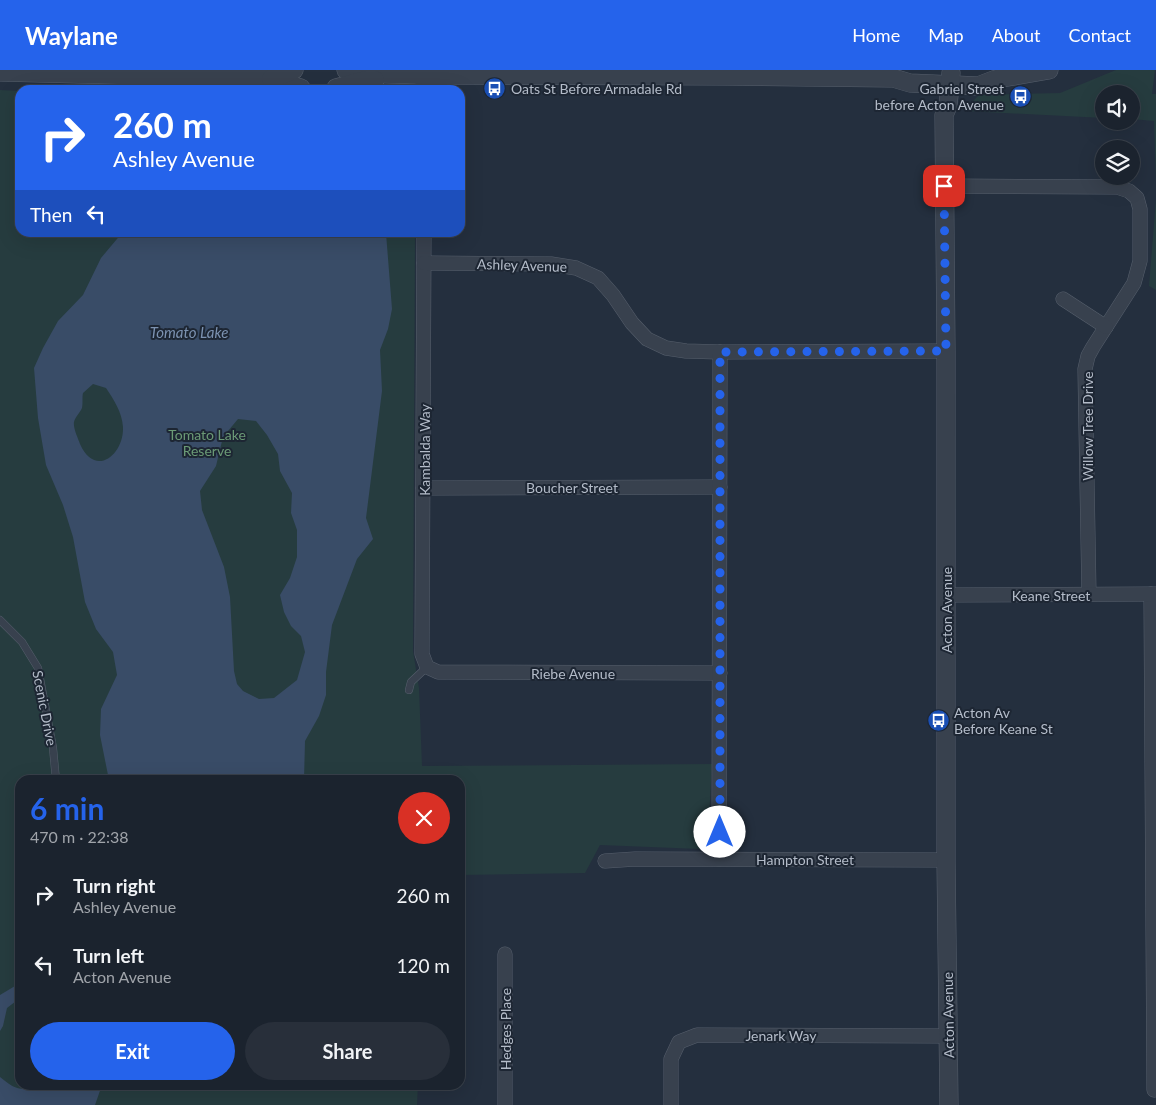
<!DOCTYPE html>
<meta charset="utf-8">
<style>
:root{--surface:#1b232e;--page:#282f3a;--text:#f1f3f6;--muted:#a0a4aa;--line:#39404a;--accent:#2563eb}
body{margin:0;font-family:Lato,sans-serif;background:var(--page);color:var(--text);height:100vh;display:flex;flex-direction:column;font-size:19px;white-space:nowrap}
*{box-sizing:border-box;margin:0}
p{font-size:16px;color:var(--muted)}
.icon{flex:none;width:28px;height:28px;fill:none;stroke:currentColor;stroke-width:2;stroke-linecap:round;stroke-linejoin:round}
.map{position:relative;flex:1;overflow:hidden}
.side{position:absolute;left:15px;top:705px;width:450px;height:315px;display:flex;flex-direction:column;background:var(--surface);border-radius:15px;box-shadow:0 5px 20px #0002,0 0 0 1px var(--line)}
.side>*{flex:none}
.top-card{position:absolute;left:15px;top:15px;width:450px;height:152px;border-radius:15px;box-shadow:0 5px 20px #0002,0 0 0 1px var(--line);background:#2563eb;color:#fff;overflow:hidden}
.controls{position:absolute;left:1095px;top:15px;display:grid;gap:10px}
.controls a{display:grid;place-items:center;width:45px;height:45px;border-radius:50%;background:var(--surface);box-shadow:0 5px 20px #0002,0 0 0 1px var(--line);font-size:25px}
.pin{position:absolute;display:grid;place-items:center;width:42px;height:42px;color:#fff;margin:-21px;border-radius:10px;box-shadow:0 2px 8px #0006}
.me{position:absolute;width:55px;margin:-28px;rotate:0deg;stroke-linejoin:round;filter:drop-shadow(0 0 4px #0008)}
.turn{display:flex;align-items:center;gap:18px;height:105px;padding:0 15px;font-size:22px}
.turn .icon{width:65px;height:65px;stroke-width:2.5}
.turn b{display:block;font-size:35px;line-height:42px}
.then{display:flex;align-items:center;height:48px;padding:0 15px;background:#0003;gap:10px;font-size:19px}
.round{display:grid;place-items:center;flex:none;width:52px;height:52px;border-radius:26px;background:var(--page)}
.overview{display:flex;align-items:center;justify-content:space-between;height:85px;padding:0 15px}
h1{font-size:30px;font-weight:700;line-height:38px;color:var(--accent)}
.primary-button{display:flex;gap:10px;margin-top:auto;padding:10px 15px}
.primary-button a{flex:1;height:58px;border-radius:30px;background:var(--accent);color:#fff;font-size:20px;font-weight:700;line-height:58px;text-align:center}
.primary-button a+a{background:var(--page);color:var(--text)}
ul{padding:0;list-style:none}
li{display:flex;align-items:center;gap:15px;height:70px;padding:0 15px}
li div{flex:1}
li b{display:block;font-size:19px}
li em{font-style:normal}
header{display:flex;align-items:center;gap:30px;box-sizing:border-box;height:70px;padding:0 25px;background:var(--accent);color:#fff}
header strong{font-size:24px}
nav{display:flex;gap:28px;margin-inline-start:auto;font-size:18px}
.map>svg:first-child{display:block}
.green{fill:#263c3f}
.water{fill:#394c67;fill-rule:evenodd}
.lines{fill:none;stroke-linecap:round;stroke-linejoin:round}
.service-casing{stroke:#565f6c;stroke-width:8}
.minor-casing{stroke:#565f6c;stroke-width:15}
.tertiary-casing{stroke:#565f6c;stroke-width:19}
.service{stroke:#38414e;stroke-width:7}
.minor{stroke:#38414e;stroke-width:14}
.tertiary{stroke:#38414e;stroke-width:18}
.route{stroke:#2563eb;stroke-width:9;stroke-dasharray:0 16.2}
.labels{text-anchor:middle;dominant-baseline:central;stroke-width:4;stroke-linejoin:round;paint-order:stroke}
.poi-label{font-size:14px;fill:#b4bcc9;stroke:#1d2633;text-anchor:start}
.street-label{font-size:14px;fill:#b4bcc9;stroke:#1d2633}
.park-label{font-size:14px;fill:#6b9a76;stroke:#1d2633}
.water-label{font-size:15px;font-style:italic;fill:#7c92b1;stroke:#1d2633}
</style>
<header>
<strong>Waylane</strong>
<nav><a>Home</a><a>Map</a><a>About</a><a>Contact</a></nav>
</header>
<div class="map">
<svg width="1156" height="1035" viewBox="0 0 1156 1035">
<rect width="100%" height="100%" fill="#242f3e"/>
<g class="green">
<polygon points="1116,0 1155,0 1152,24 1156,24 1156,112 1154,51 1131,49 1131,24 1104,24 1104,48 966,41 968,36 979,25 1060,23"/>
<polygon points="0,20 20,21 20,162 415,163 413,581 419,618 422,696 712,694 708,766 706,772 700,779 600,775 585,803 460,805 460,710 20,710 20,1015 418,1015 417,1035 0,1035"/>
<polygon points="1156,129 1156,220 1149,216"/>
</g>
<g class="water">
<path d="M122,163H386L392,239L388,259L380,280L382,321L366,448L373,469L357,489L332,555L326,602V625L319,646L305,671L304,710H109L100,665L101,639L117,605L113,582L96,559L85,532L73,467L63,435L46,395L38,348L34,298L43,278L58,251L83,225L101,188ZM93,314L106,318C114,330 122,342 123,357C124,385 95,408 80,374C78,368 73,358 74,352C75,347 80,343 82,338C83,333 82,327 83,323ZM238,349L256,351L267,365L278,384L280,401L292,423L291,443L297,460V487L290,508L280,525L284,542L291,556L301,566L305,582L297,610L274,628L259,629L243,621L237,614L234,601L230,527L224,497L202,440L200,421L216,396L223,367Z"/>
<polygon points="20,913 20,928 7,938 3,956 0,961 0,925"/>
<path d="M0,1007C13,1017 19,1023 35,1015H102L95,1035H0Z"/>
</g>
<g class="lines">
<defs>
<g id="service">
<polyline points="0,550 22,572 38,598 53,678 56,710"/>
<polyline points="409,620 411,612 427,597"/>
</g>
<g id="minor">
<polyline points="422,5 423,20"/>
<polyline points="944,116 1117,117 1129,121 1137,128 1140,139 1140,191 1134,213 1093,277 1088,286 1085,299 1089,524"/>
<polyline points="424,162 422,584 427,597 438,602 720,603"/>
<polyline points="424,193 551,194 576,198 598,208 613,225 632,253 647,269 666,278 686,281 720,282 946,281"/>
<polyline points="1063,229 1106,257"/>
<polyline points="423,418 720,417"/>
<polyline points="1151,524 1154,1020"/>
<polyline points="946,525 1156,524"/>
<polyline points="719,789 720,282"/>
<polyline points="605,791 635,789 946,790"/>
<polyline points="505,884 505,1035"/>
<polyline points="671,1035 671,989 679,972 697,965 948,966"/>
</g>
<g id="tertiary">
<polyline points="346,0 358,3 422,5 725,6 893,8 910,13 978,16 996,9 1049,0"/>
<polyline points="0,2 271,9 301,18"/>
<polyline points="271,9 294,0"/>
<polyline points="336,18 366,10 375,10"/>
<polyline points="949,1035 946,790 946,281 944,45 948,36 951,3"/>
</g>
</defs>
<use href="#service" class="service-casing"/>
<use href="#minor" class="minor-casing"/>
<use href="#tertiary" class="tertiary-casing"/>
<use href="#service" class="service"/>
<use href="#minor" class="minor"/>
<use href="#tertiary" class="tertiary"/>
</g>
<g class="lines">
<polyline class="route" points="720,762 720,282 946,281 944,116"/>
</g>
<defs>
<symbol id="bus-disc" viewBox="-11 -11 22 22"><circle r="9.5" fill="#1a4fb4" stroke="#1d2633"/><path d="M-5-6H5V4H4V6H2V4H-2V6H-4V4H-5ZM-3.5-4V0h7V-4ZM-3.5 1.2v1.5H-2V1.2ZM2 1.2v1.5H3.5V1.2Z" fill="#fff"/></symbol>
</defs>
<g fill-rule="evenodd">
<use href="#bus-disc" x="482" y="6" width="25" height="25"/>
<use href="#bus-disc" x="1008" y="14" width="25" height="25"/>
<use href="#bus-disc" x="926" y="638" width="25" height="25"/>
</g>
<g class="labels">
<g class="poi-label">
<text x="511" y="18">Oats St Before Armadale Rd</text>
<text x="1004" y="18" text-anchor="end">Gabriel Street<tspan x="1004" dy="16">before Acton Avenue</tspan></text>
<text x="954" y="642">Acton Av<tspan x="954" dy="16">Before Keane St</tspan></text>
</g>
<g class="street-label">
<text transform="translate(522 195) rotate(2)">Ashley Avenue</text>
<text transform="translate(1087 356) rotate(-90)">Willow Tree Drive</text>
<text transform="translate(424 380) rotate(-90)">Kambalda Way</text>
<text x="572" y="417">Boucher Street</text>
<text x="1051" y="525">Keane Street</text>
<text transform="translate(946 540) rotate(-90)">Acton Avenue</text>
<text x="573" y="603">Riebe Avenue</text>
<text transform="translate(45 638) rotate(79)">Scenic Drive</text>
<text x="805" y="789">Hampton Street</text>
<text transform="translate(948 945) rotate(-91)">Acton Avenue</text>
<text transform="translate(505 959) rotate(-90)">Hedges Place</text>
<text x="781" y="965">Jenark Way</text>
</g>
<g class="park-label">
<text x="207" y="364">Tomato Lake<tspan x="207" dy="16">Reserve</tspan></text>
</g>
<g class="water-label">
<text x="189" y="262">Tomato Lake</text>
</g>
</g>
</svg>
<div class="controls">
<a><svg class="icon" aria-label="sound" viewBox="0 0 24 24"><path d="M4 9h4l5-4v14l-5-4H4zM17 9q2 3 0 6"/></svg></a>
<a><svg class="icon" aria-label="layers" viewBox="0 0 24 24"><path d="M12 4l9 5-9 5-9-5zM3 14l9 5 9-5"/></svg></a>
</div>
<div class="pin" style="left:944px;top:116px;background:#d93025"><svg class="icon" aria-label="arrive" viewBox="0 0 24 24"><path d="M6 21V4h12l-3 4 3 4H6"/></svg></div>
<svg class="me" style="left:720px;top:762px" viewBox="-20 -20 40 40"><circle r="19" fill="#fff"/><path d="M0-13L10 11 0 6-10 11z" fill="#2563eb"/></svg>
<div class="top-card">
<div class="turn"><svg class="icon" aria-label="right" viewBox="0 0 24 24"><path d="M7 20v-9h11M14 6l5 5-5 5"/></svg><div><b>260 m</b>Ashley Avenue</div></div>
<div class="then">Then<svg class="icon" aria-label="left" viewBox="0 0 24 24"><path d="M17 20v-9H6M10 6l-5 5 5 5"/></svg></div>
</div>
<section class="side">
<div class="overview"><div><h1>6 min</h1><p>470 m · 22:38</p></div><a class="round" style="background:#d93025;color:#fff"><svg class="icon" aria-label="close" viewBox="0 0 24 24"><path d="M6 6l12 12M18 6L6 18"/></svg></a></div>
<ul>
<li><svg class="icon" aria-label="right" viewBox="0 0 24 24"><path d="M7 20v-9h11M14 6l5 5-5 5"/></svg><div><b>Turn right</b><p>Ashley Avenue</p></div><em>260 m</em></li>
<li><svg class="icon" aria-label="left" viewBox="0 0 24 24"><path d="M17 20v-9H6M10 6l-5 5 5 5"/></svg><div><b>Turn left</b><p>Acton Avenue</p></div><em>120 m</em></li>
</ul>
<div class="primary-button"><a>Exit</a><a>Share</a></div>
</section>
</div>
